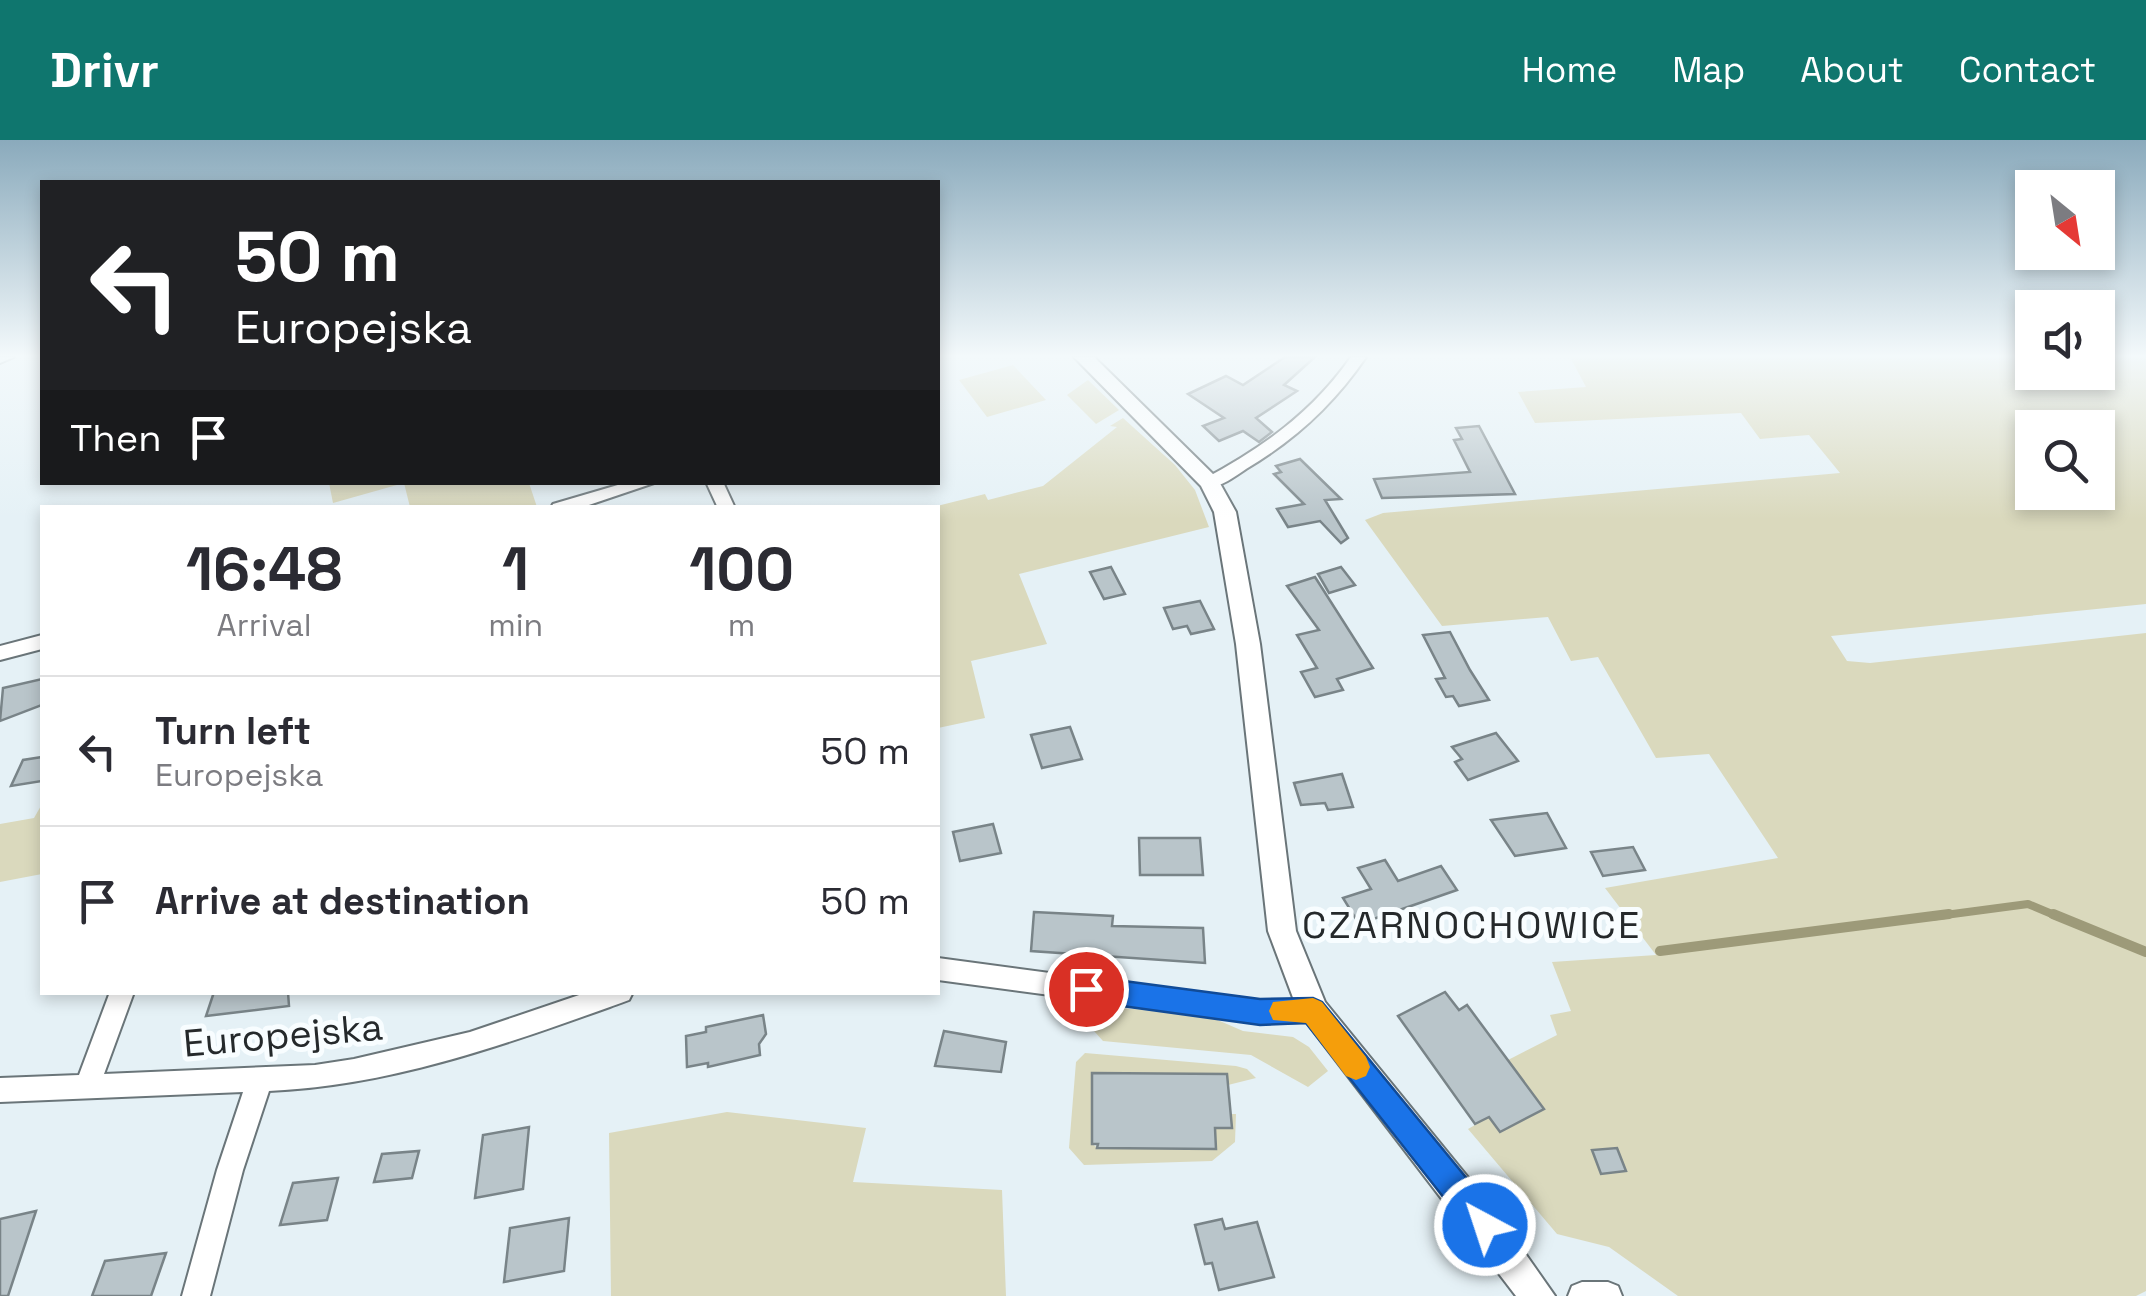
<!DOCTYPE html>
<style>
:root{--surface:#fff;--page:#f2f2f3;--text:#2b2b33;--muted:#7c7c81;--line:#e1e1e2;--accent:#0f766e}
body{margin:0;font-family:"Space Grotesk",sans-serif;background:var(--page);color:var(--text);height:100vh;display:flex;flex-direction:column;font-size:38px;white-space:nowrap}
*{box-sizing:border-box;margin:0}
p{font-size:32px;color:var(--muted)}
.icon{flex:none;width:55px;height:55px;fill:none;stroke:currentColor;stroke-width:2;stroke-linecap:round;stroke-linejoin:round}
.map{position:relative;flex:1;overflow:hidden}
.drawer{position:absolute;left:40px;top:365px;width:900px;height:490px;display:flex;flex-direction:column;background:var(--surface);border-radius:0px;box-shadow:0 5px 15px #0003}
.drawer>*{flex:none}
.guide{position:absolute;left:40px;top:40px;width:900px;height:305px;border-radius:0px;box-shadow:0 5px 15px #0003;background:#202124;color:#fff;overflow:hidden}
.needle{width:65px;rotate:150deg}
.tools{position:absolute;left:2015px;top:30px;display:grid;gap:20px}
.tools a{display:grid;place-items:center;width:100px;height:100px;border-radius:0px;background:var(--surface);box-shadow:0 5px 15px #0003;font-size:50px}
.pin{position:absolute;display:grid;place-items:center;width:85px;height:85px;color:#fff;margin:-42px;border:5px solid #fff;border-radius:50%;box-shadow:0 2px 10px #0007}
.me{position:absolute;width:110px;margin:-55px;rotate:320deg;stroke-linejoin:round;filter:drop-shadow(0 0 8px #0008)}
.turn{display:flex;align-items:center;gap:35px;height:210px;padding:0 30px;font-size:45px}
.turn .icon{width:130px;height:130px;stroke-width:2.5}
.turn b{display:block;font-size:70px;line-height:85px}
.then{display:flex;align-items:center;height:95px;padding:0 30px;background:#0003;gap:20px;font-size:38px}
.eta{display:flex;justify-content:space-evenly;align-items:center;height:170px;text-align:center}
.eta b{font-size:60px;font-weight:700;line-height:70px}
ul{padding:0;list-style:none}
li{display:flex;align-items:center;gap:30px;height:150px;padding:0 30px;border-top:2px solid var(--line)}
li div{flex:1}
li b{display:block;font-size:38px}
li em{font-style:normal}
header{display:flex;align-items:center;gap:60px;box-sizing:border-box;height:140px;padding:0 50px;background:var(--accent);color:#fff}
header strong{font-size:48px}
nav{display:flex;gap:55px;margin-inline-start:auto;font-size:35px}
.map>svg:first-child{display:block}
.green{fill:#dad9bd;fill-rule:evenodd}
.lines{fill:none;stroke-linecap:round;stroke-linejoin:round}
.stream-far1{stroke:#9d9a79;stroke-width:8}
.stream{stroke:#9d9a79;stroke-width:10}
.building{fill:#b9c5ca;stroke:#798488;stroke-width:2.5}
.minor-casing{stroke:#6a7579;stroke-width:4}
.tertiary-casing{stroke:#6a7579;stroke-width:4}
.minor{fill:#fff;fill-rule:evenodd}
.tertiary{fill:#fff;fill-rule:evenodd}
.route{fill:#1a73e8;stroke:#114b97;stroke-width:2.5}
.slow{fill:#f59e0b}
.labels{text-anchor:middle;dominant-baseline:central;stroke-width:10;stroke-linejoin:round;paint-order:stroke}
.quarter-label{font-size:38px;letter-spacing:2.5px;fill:#25292b;stroke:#f8fdff}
.near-street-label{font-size:38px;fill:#25292b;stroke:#f8fdff}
</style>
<header>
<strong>Drivr</strong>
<nav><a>Home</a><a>Map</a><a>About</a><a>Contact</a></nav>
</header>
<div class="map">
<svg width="2146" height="1156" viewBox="0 0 2146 1156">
<rect width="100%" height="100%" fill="#e5f1f6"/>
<g class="green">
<path d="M1570,217H2032V232H2098V217H2146V464L1831,496L1847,521L1870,523L2146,493V1151L2136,1156H1678L1609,1107L1557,1094L1468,989L1489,977L1501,992L1544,969L1508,920L1557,895L1550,875L1571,871L1552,822L1656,815L1605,748L1778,718L1709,614L1656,618L1598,517L1571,521L1548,477L1442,486L1365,380L1383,373L1840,333L1809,295L1760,299L1741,273L1535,283L1518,252L1586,247ZM2032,288H2098V352H2032Z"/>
<polygon points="1013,225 1046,260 987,277 959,240"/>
<polygon points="1088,240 1119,270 1096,284 1067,255"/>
<polygon points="1123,278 1175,325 1195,350 1209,387 1019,434 1047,504 971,521 985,578 938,588 938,368 933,367 985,354 988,360 1043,346 1117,287 1110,286"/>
<polygon points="329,343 529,343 537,367 410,367 404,343 333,363"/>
<polygon points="42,664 42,734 0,742 0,684 34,678"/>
<polygon points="1095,867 1172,871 1213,878 1243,891 1293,897 1309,907 1328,931 1308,947 1251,915 1103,901 1094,891"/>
<polygon points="1085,913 1236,926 1247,929 1256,938 1228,945 1227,934 1092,933 1092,1004 1098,1008 1216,1009 1215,988 1230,974 1236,974 1235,1002 1212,1021 1084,1025 1069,1008 1076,922"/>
<polygon points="727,972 866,988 853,1042 1002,1050 1006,1156 611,1156 609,993"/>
</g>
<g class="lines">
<polyline class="stream-far1" points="1930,777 2028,764 2059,777"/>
<g class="stream">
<polyline points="2053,774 2146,812"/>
<polyline points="1660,811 1949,774"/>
</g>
</g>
<g class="building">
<polygon points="1285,217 1315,217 1284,245 1297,251 1256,278 1272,292 1259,302 1243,291 1219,301 1203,286 1224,278 1188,254 1226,236 1243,245"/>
<polygon points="1479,286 1515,354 1382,358 1374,339 1470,332 1454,300 1462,299 1456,288"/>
<polygon points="1300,319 1341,359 1325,360 1348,398 1341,403 1320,381 1288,387 1277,369 1304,364 1274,334 1281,332 1276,326"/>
<polygon points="1111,427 1125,454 1104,459 1090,432"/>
<polygon points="1341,427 1355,445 1329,453 1318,434"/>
<polygon points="1315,437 1373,528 1337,539 1343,550 1315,557 1301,532 1317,528 1297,495 1319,490 1287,446"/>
<polygon points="1200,461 1214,489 1191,494 1187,486 1173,489 1164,468"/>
<polygon points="1450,492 1470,530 1489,560 1459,566 1453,556 1446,557 1436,539 1445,538 1423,495"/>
<polygon points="42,539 42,565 0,581 3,548"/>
<polygon points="1070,587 1082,619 1042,628 1031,595"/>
<polygon points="1496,593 1518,621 1468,640 1455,622 1462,619 1452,607"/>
<polygon points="42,617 42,641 11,646 23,620"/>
<polygon points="1342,634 1353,667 1328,670 1325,663 1301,665 1294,643"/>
<polygon points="1547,673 1566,708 1515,716 1491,680"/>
<polygon points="993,684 1001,713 960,721 953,692"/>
<polygon points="1139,698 1200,698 1203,735 1140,735"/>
<polygon points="1633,707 1645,730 1603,736 1591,712"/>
<polygon points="1385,720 1398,741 1441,726 1457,750 1359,784 1343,758 1371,749 1358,728"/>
<polygon points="1034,772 1113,776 1112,786 1203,788 1205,823 1031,811"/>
<polygon points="214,852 288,852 289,866 206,876"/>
<polygon points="1445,852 1459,870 1467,865 1544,969 1500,992 1489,977 1475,984 1398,876"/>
<polygon points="763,875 766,894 759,904 760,915 708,927 708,923 687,927 686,896 706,892 706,887"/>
<polygon points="944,891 1006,902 1001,932 935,926"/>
<polygon points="1092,933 1227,934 1232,988 1215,988 1216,1009 1097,1008 1098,1004 1092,1004"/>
<polygon points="529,987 523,1049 475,1058 483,995"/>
<polygon points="1617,1008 1626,1031 1601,1034 1592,1010"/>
<polygon points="419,1011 412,1038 374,1042 382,1014"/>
<polygon points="338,1038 327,1080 280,1085 293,1043"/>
<polygon points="36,1071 8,1156 0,1156 0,1079"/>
<polygon points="569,1078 564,1131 504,1142 510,1088"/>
<polygon points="1222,1079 1225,1089 1257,1082 1274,1137 1219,1150 1212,1123 1205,1124 1195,1085"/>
<polygon points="166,1113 151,1156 92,1156 105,1121"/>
</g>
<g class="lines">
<defs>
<g id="minor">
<polygon points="0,217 14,217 0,223"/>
<path d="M1351,217H1366C1334,264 1295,300 1246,329C1234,337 1219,349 1204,347V339C1262,308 1313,272 1351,217Z"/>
<polygon points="628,342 657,342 580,368 551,368 553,364"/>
<polygon points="706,342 723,342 735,368 718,368"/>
<polygon points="42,495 42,509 0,520 0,506"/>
<polygon points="938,818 1260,861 1313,860 1322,863 1325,871 1322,879 1313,882 1260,883 938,840"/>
<path d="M110,852H134L104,934L315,925L354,919L470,892L588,852H633L629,860L621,863C506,904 392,946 269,951L243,1030L210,1156H182L217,1030L243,952L0,962V938L79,935Z"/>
<polygon points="1582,1142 1608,1142 1618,1146 1622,1156 1568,1156 1572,1146"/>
</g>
<polygon id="tertiary" points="1074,217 1094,217 1217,338 1236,372 1260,504 1296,791 1325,862 1497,1073 1555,1156 1516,1156 1298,871 1268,791 1236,504 1214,372 1201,346"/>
</defs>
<use href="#minor" class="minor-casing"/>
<use href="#tertiary" class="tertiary-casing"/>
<use href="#minor" class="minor"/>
<use href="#tertiary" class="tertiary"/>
</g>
<linearGradient id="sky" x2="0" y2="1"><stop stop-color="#8aaabc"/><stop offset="0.57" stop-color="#f3f9fb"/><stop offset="1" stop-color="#f3f9fb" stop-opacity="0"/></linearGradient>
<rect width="2146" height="379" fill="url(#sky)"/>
<polygon class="route" points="1086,836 1260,859 1313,858 1322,862 1496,1074 1500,1085 1496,1096 1485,1100 1474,1096 1306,883 1260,885 1086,861 1077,857 1073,849 1077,840"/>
<polygon class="slow" points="1313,858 1322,862 1366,917 1370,927 1366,936 1356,940 1346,936 1306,883 1273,880 1269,871 1273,862"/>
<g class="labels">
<g class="quarter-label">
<text x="1472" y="785">CZARNOCHOWICE</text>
</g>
<g class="near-street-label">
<text transform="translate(283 895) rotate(-5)">Europejska</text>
</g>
</g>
</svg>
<div class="tools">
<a><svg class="needle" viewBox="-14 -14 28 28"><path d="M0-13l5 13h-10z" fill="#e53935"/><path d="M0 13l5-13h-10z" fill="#7c7c81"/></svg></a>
<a><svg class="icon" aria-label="sound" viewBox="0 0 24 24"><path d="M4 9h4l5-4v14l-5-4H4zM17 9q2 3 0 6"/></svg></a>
<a><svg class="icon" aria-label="search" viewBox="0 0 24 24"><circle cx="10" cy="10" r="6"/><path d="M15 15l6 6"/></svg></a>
</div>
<div class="pin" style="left:1086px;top:849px;background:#d93025"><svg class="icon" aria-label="arrive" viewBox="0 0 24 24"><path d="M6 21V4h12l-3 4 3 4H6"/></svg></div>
<svg class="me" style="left:1485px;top:1085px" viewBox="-20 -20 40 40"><circle r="17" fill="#1a73e8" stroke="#fff" stroke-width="3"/><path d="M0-11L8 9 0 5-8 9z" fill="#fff"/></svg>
<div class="guide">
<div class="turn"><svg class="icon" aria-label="left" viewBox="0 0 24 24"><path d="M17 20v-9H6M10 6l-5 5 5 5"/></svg><div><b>50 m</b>Europejska</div></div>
<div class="then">Then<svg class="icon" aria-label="arrive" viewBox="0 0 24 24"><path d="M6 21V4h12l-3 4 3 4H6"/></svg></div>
</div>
<section class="drawer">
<div class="eta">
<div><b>16:48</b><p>Arrival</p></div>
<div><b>1</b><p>min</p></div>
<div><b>100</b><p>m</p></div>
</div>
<ul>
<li><svg class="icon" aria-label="left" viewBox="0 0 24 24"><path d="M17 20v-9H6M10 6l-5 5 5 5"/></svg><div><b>Turn left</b><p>Europejska</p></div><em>50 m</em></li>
<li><svg class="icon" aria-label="arrive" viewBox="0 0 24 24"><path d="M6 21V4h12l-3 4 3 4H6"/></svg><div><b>Arrive at destination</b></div><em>50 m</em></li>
</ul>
</section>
</div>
